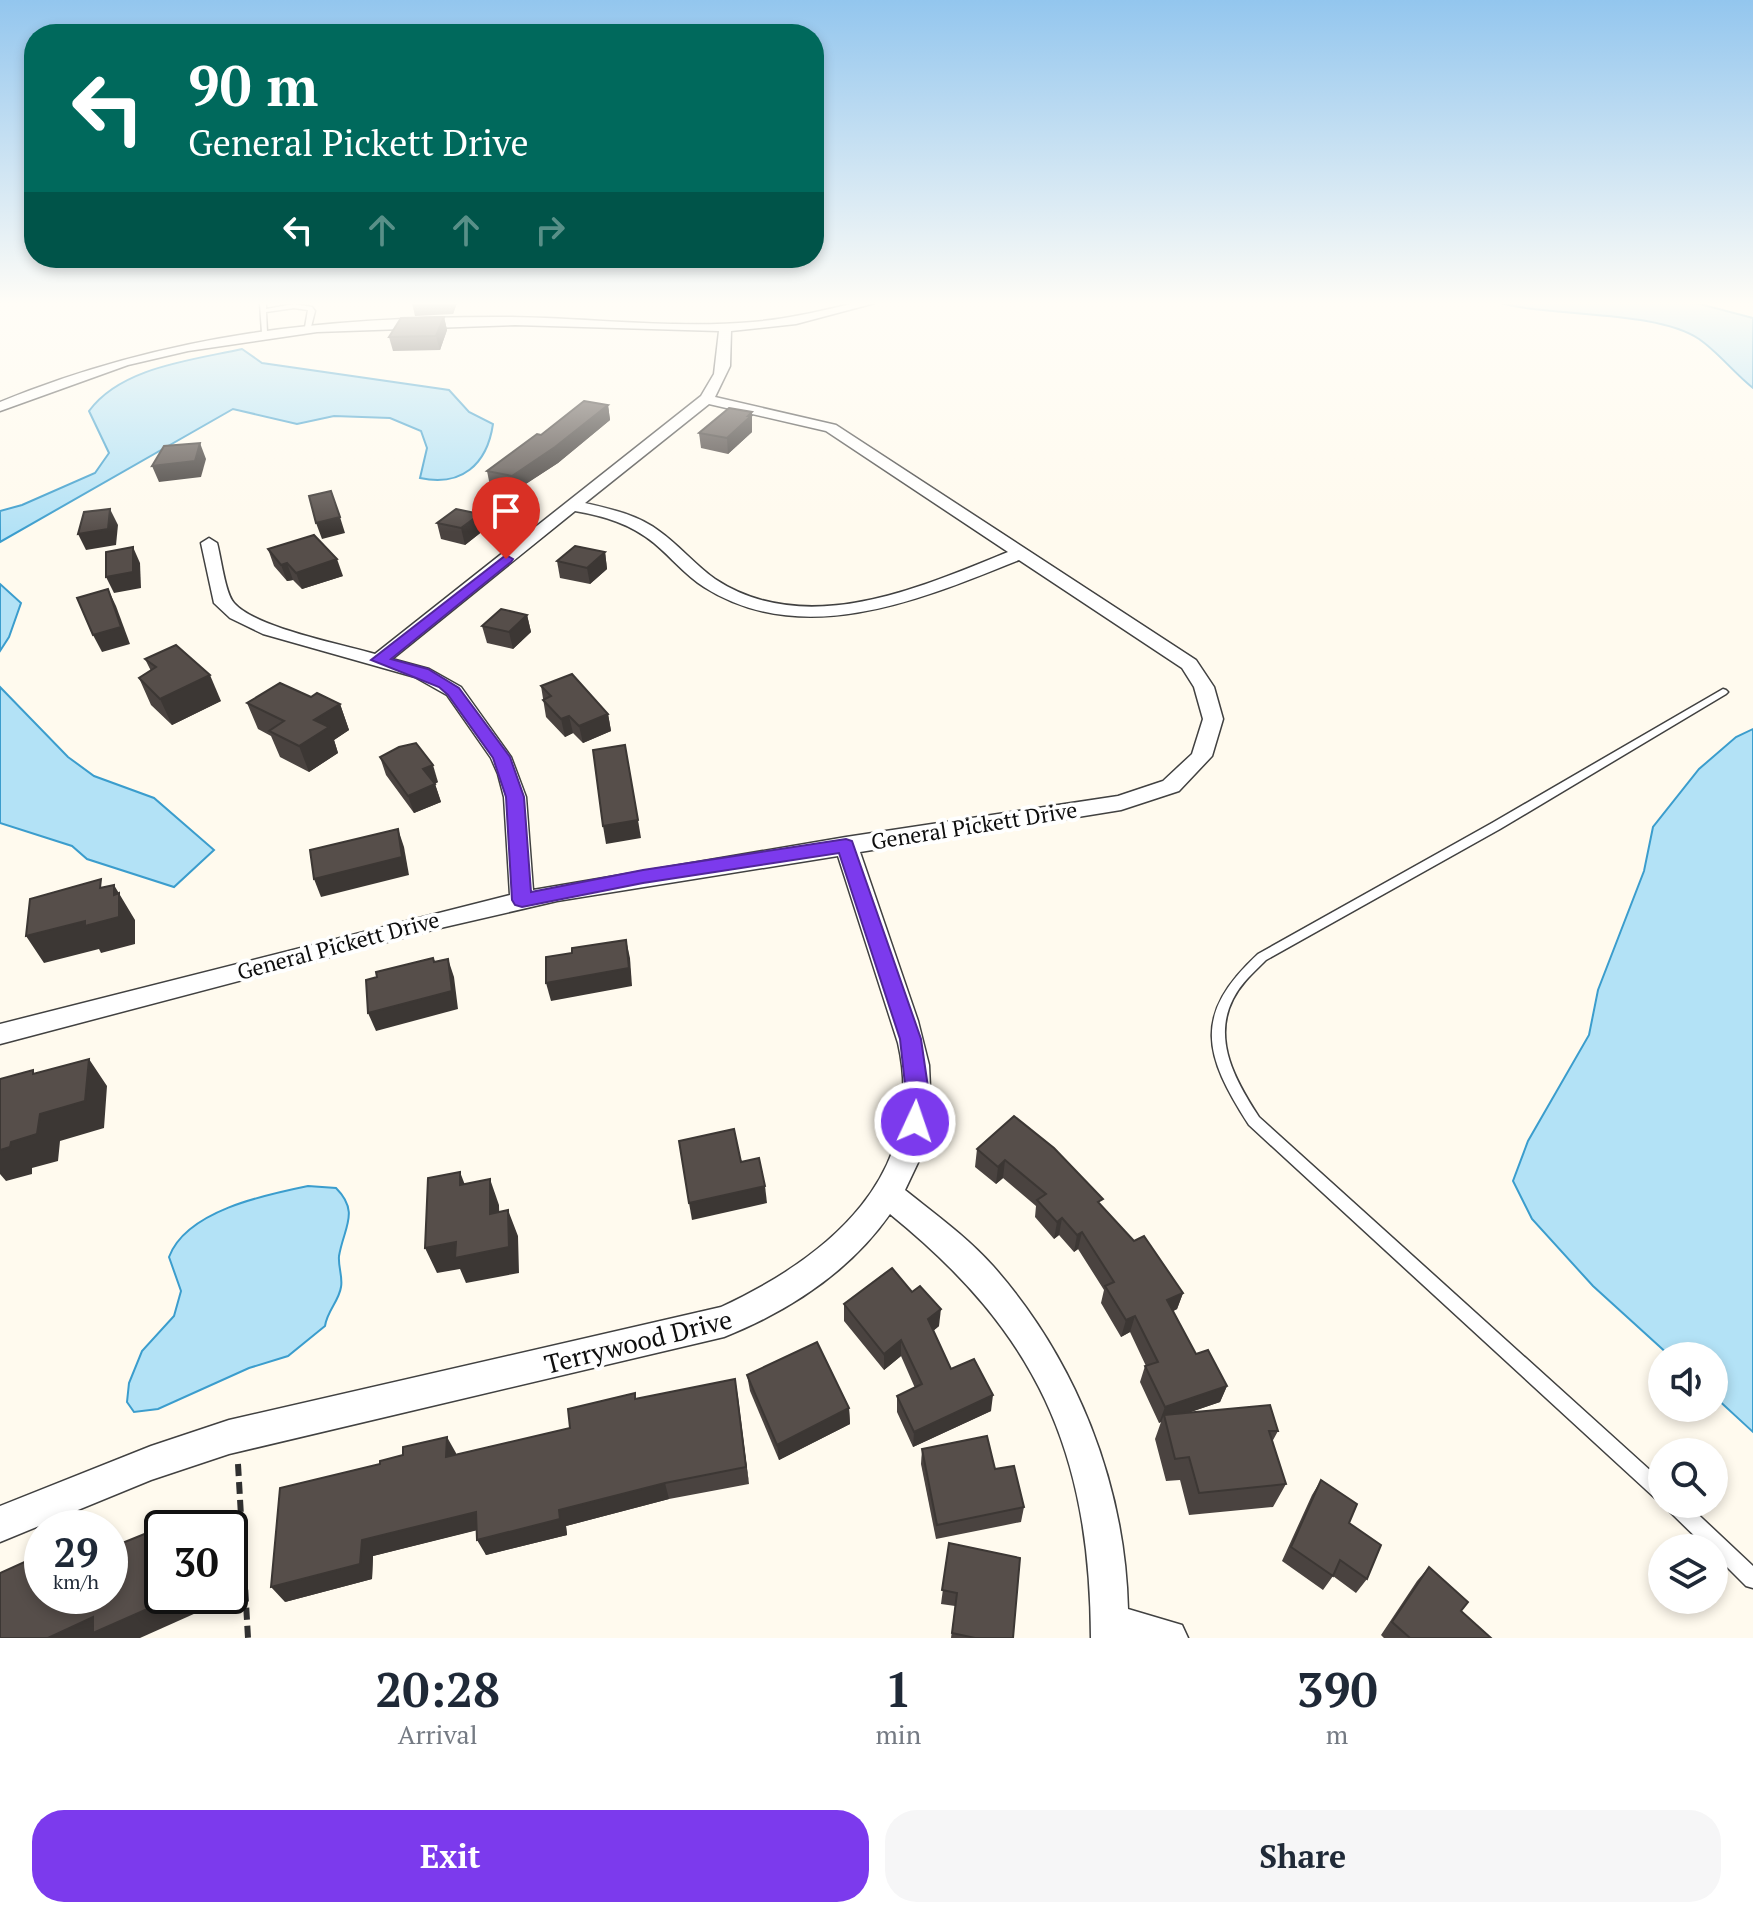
<!DOCTYPE html>
<style>
:root{--surface:#fff;--page:#f6f6f7;--text:#1f2937;--muted:#747a83;--accent:#7c3aed}
body{margin:0;font-family:"PT Serif",serif;background:var(--page);color:var(--text);height:100vh;display:flex;flex-direction:column;font-size:30px;white-space:nowrap}
*{box-sizing:border-box;margin:0}
p{font-size:26px;color:var(--muted)}
.icon{flex:none;width:44px;height:44px;fill:none;stroke:currentColor;stroke-width:2;stroke-linecap:round;stroke-linejoin:round}
.map{position:relative;height:1638px;overflow:hidden}
.drawer{display:flex;flex-direction:column;background:var(--surface);flex:1}
.drawer>*{flex:none}
.top-card{position:absolute;left:24px;top:24px;width:800px;height:244px;border-radius:32px;box-shadow:0 4px 12px #0003;background:#00695c;color:#fff;overflow:hidden}
.controls{position:absolute;left:1648px;top:1342px;display:grid;gap:16px}
.controls a{display:grid;place-items:center;width:80px;height:80px;border-radius:50%;background:var(--surface);box-shadow:0 4px 12px #0003;font-size:40px}
.speed{position:absolute;left:24px;top:1510px;display:flex;gap:16px;font-size:40px;font-weight:700;text-align:center}
.speed>*{display:grid;place-content:center;width:104px;height:104px;border-radius:50%;background:var(--surface);box-shadow:0 4px 12px #0003;line-height:1}
.speed small{font-size:20px;font-weight:400}
.speed .limit{border:4px solid #111;border-radius:12px;background:#fff;color:#111}
.pin{position:absolute;display:grid;place-items:center;width:68px;height:68px;color:#fff;margin:-82px -34px;border-radius:50% 50% 50% 0;rotate:-45deg;box-shadow:0 0 8px #0007}
.pin .icon{rotate:45deg}
.me{position:absolute;width:88px;margin:-44px;rotate:3deg;stroke-linejoin:round;filter:drop-shadow(0 0 6px #0008)}
.turn{display:flex;align-items:center;gap:28px;height:168px;padding:0 32px;font-size:36px}
.turn .icon{width:104px;height:104px;stroke-width:2.5}
.turn b{display:block;font-size:56px;line-height:68px}
.lanes{display:flex;align-items:center;height:76px;padding:0 32px;background:#0003;justify-content:center;gap:40px;direction:ltr}
.lanes .off{opacity:.35}
.eta{display:flex;justify-content:space-evenly;align-items:center;height:136px;text-align:center}
.eta b{font-size:48px;font-weight:700;line-height:56px}
.primary-button{display:flex;gap:16px;margin-top:auto;padding:16px 32px}
.primary-button a{flex:1;height:92px;border-radius:32px;background:var(--accent);color:#fff;font-size:32px;font-weight:700;line-height:92px;text-align:center}
.primary-button a+a{background:var(--page);color:var(--text)}
.map>svg:first-child{display:block}
.water{fill:#b3e2f6;stroke:#3b9dcd;stroke-width:2}
.lines{fill:none;stroke-linecap:round;stroke-linejoin:round}
.lane-casing{stroke:#414141;stroke-width:3}
.street-casing{stroke:#414141;stroke-width:3}
.path{stroke:#303030;stroke-width:6;stroke-dasharray:12 6;stroke-linecap:butt}
.lane{fill:#fff;fill-rule:evenodd}
.street{fill:#fff;fill-rule:evenodd}
.wall{fill:#4a4340}
.shaded-wall{fill:#3c3734}
.building{fill:#564e4a;stroke:#3c3734;stroke-width:2}
.route{fill:#7c3aed;stroke:#51269a;stroke-width:2}
.labels{text-anchor:middle;dominant-baseline:central;stroke-width:8;stroke-linejoin:round;paint-order:stroke}
.street-label{font-size:22px;fill:#0e0e0e;stroke:#fff}
.near-street-label{font-size:26px;fill:#0e0e0e;stroke:#fff}
</style>
<div class="map">
<svg width="1753" height="1638" viewBox="0 0 1753 1638">
<rect width="100%" height="100%" fill="#fffaee"/>
<g class="water">
<path d="M1501,303H1696L1753,318V388C1734,373 1718,352 1699,339C1655,310 1557,318 1501,303Z"/>
<path d="M242,349L262,363L449,390L469,412L493,424C487,465 461,487 420,478L427,448L421,431L390,418L334,416L297,424L233,409L0,542V511L22,505L95,473L109,453L89,411C121,367 193,360 242,349Z"/>
<polygon points="0,584 21,603 9,637 0,651"/>
<polygon points="0,687 68,757 94,776 154,798 214,850 174,887 87,859 72,846 0,823"/>
<polygon points="1753,729 1753,1432 1714,1396 1714,1356 1670,1356 1593,1286 1532,1219 1513,1181 1528,1141 1589,1035 1598,990 1644,871 1653,827 1699,769 1736,737"/>
<path d="M308,1186L336,1188C360,1212 344,1227 339,1256C338,1267 343,1277 341,1287C339,1301 327,1311 325,1326L288,1356L249,1368L158,1409L134,1412L127,1402L129,1383L142,1351L174,1316L181,1291L169,1257C186,1211 264,1195 308,1186Z"/>
</g>
<g class="lines">
<defs>
<g id="lane">
<polygon points="260,303 266,303 266,309 294,304 312,307 315,311 311,327 308,329 305,327 308,310 294,308 266,312 267,332 262,333"/>
<path d="M1723,689L1726,690L1728,692L1726,694L1500,829L1266,960C1254,972 1241,983 1233,999C1212,1040 1236,1082 1259,1117L1662,1481V1502L1656,1499L1249,1125C1204,1055 1192,1015 1258,954L1492,823Z"/>
<polygon points="1665,1504 1687,1504 1753,1566 1753,1588 1746,1586 1714,1554 1714,1548 1707,1548 1668,1510"/>
</g>
<path id="street" d="M855,303H875L796,324L731,331L730,366L715,397L836,425L1196,660L1214,687L1223,719L1212,756L1179,791L1121,810L860,852L918,1021L929,1065L931,1110L923,1152L905,1190C935,1214 967,1237 993,1266C1076,1360 1125,1483 1128,1609L1182,1625L1188,1638H1091C1090,1450 1037,1333 890,1214C850,1271 789,1311 724,1337L229,1454L151,1480L0,1542V1506L151,1446L229,1420L721,1307C829,1257 928,1175 898,1043L838,856L557,901L436,929L0,1044V1024L510,895L504,797L498,774L491,758L447,695L415,677L263,634L230,618L214,603L201,543L209,538L217,543C221,557 225,593 234,603C256,628 341,644 375,654L701,396L714,374L719,331L515,325L317,332L188,351L128,365L0,411V402C169,333 329,316 511,317C592,318 673,329 753,322C788,319 821,311 855,303ZM709,404L826,431L1008,552C919,588 806,639 715,579C695,565 679,545 659,531C638,515 611,509 585,503ZM575,511C604,516 631,524 654,543C671,557 685,575 704,587C803,650 922,599 1019,560L1182,668L1194,687L1203,719L1192,754L1163,781L1118,796L846,837L533,890L526,797L511,757L461,687L429,669L392,659Z"/>
</defs>
<use href="#lane" class="lane-casing"/>
<use href="#street" class="street-casing"/>
<polyline class="path" points="238,1464 248,1638"/>
<use href="#lane" class="lane"/>
<use href="#street" class="street"/>
</g>
<g class="wall">
<polygon points="412,303 457,303 453,314 415,316"/>
<polygon points="444,317 447,330 440,350 393,351 389,337"/>
<polygon points="608,405 610,420 558,463 515,491 490,486 487,471 541,435"/>
<polygon points="752,412 752,432 728,454 701,448 699,433"/>
<polygon points="437,523 484,530 465,545 441,539"/>
<polygon points="268,549 343,576 302,589 293,580 287,581 274,566"/>
<polygon points="605,552 607,569 590,584 560,578 557,561"/>
<polygon points="527,615 531,632 513,649 487,643 482,626"/>
<polygon points="145,659 221,701 172,725 151,705 139,678 151,671"/>
<polygon points="541,686 608,714 611,731 583,743 573,733 565,737 546,717"/>
<polygon points="311,697 340,704 349,730 334,740 338,753 309,772 280,757 271,736 258,729 247,703"/>
<polygon points="380,757 438,782 435,784 441,802 414,813 386,775"/>
<polygon points="1014,1116 1183,1293 1177,1309 1173,1311 1196,1354 1227,1386 1220,1402 1187,1413 1278,1431 1272,1442 1286,1484 1273,1507 1189,1515 1180,1480 1166,1481 1155,1439 1161,1422 1159,1423 1140,1382 1145,1366 1146,1366 1130,1332 1121,1337 1101,1303 1104,1290 1078,1249 1074,1252 1059,1235 1054,1239 1035,1217 1036,1206 1003,1178 996,1184 975,1167 977,1149"/>
<polygon points="844,1304 939,1326 933,1331 951,1369 991,1411 913,1447 897,1412 897,1396 915,1388 901,1356 884,1370 844,1321"/>
<polygon points="747,1375 849,1408 850,1424 779,1460 750,1391"/>
<polygon points="735,1379 749,1484 669,1499 566,1526 567,1535 486,1555 476,1530 373,1556 372,1579 285,1602 456,1453 456,1455 570,1428 635,1393 636,1399"/>
<polygon points="922,1449 995,1469 1024,1507 1021,1522 936,1539 921,1464"/>
<polygon points="1321,1480 1349,1523 1367,1579 1356,1593 1333,1576 1323,1590 1282,1561 1312,1495"/>
<polygon points="949,1543 1013,1638 951,1638 955,1606 941,1604"/>
<polygon points="1429,1567 1461,1611 1491,1638 1384,1638 1381,1635 1417,1581"/>
</g>
<g class="shaded-wall">
<polygon points="450,303 457,303 453,314"/>
<polygon points="444,317 447,330 440,350 436,336"/>
<polygon points="608,405 610,420 558,463 515,491 512,476"/>
<polygon points="752,412 752,432 728,454 727,438"/>
<polygon points="200,443 206,459 201,477 159,482 152,466"/>
<polygon points="110,509 118,525 116,545 86,550 78,534"/>
<polygon points="480,514 484,530 465,545 461,528"/>
<polygon points="340,517 345,533 322,539 316,523"/>
<polygon points="133,547 140,563 141,588 114,593 106,577"/>
<polygon points="605,552 607,569 590,584 587,568"/>
<polygon points="337,559 343,576 302,589 296,573"/>
<polygon points="287,563 293,580 287,581 281,565"/>
<polygon points="108,589 116,606 130,644 102,652 93,635"/>
<polygon points="527,615 531,632 513,649 509,632"/>
<polygon points="210,675 221,701 172,725 160,699"/>
<polygon points="340,704 349,730 334,740 338,753 309,772 299,746 314,720"/>
<polygon points="608,714 611,731 583,743 579,726"/>
<polygon points="569,716 573,733 565,737 561,719"/>
<polygon points="433,765 438,782 429,786 423,769"/>
<polygon points="435,784 441,802 414,813 408,796"/>
<polygon points="638,820 641,838 606,844 603,826"/>
<polygon points="398,829 404,847 409,875 321,897 314,879"/>
<polygon points="114,885 135,920 135,944 101,953 99,949 44,963 26,936 114,895"/>
<polygon points="626,940 630,958 632,986 551,1001 546,983"/>
<polygon points="448,959 454,977 458,1009 376,1031 368,1013"/>
<polygon points="89,1059 107,1086 104,1128 60,1141 58,1161 32,1168 32,1174 6,1181 0,1174 0,1150 11,1142 40,1114"/>
<polygon points="1005,1160 1003,1178 996,1184 998,1167"/>
<polygon points="460,1172 470,1198 460,1185"/>
<polygon points="490,1179 499,1205 500,1240 490,1214"/>
<polygon points="765,1186 767,1203 692,1220 689,1203"/>
<polygon points="508,1210 518,1236 519,1273 466,1283 460,1269 437,1273 425,1248"/>
<polygon points="1062,1218 1059,1235 1054,1239 1057,1222"/>
<polygon points="1082,1232 1078,1249 1074,1252 1077,1235"/>
<polygon points="1183,1293 1177,1309 1162,1317 1167,1300"/>
<polygon points="941,1309 939,1326 927,1336 928,1319"/>
<polygon points="1135,1316 1130,1332 1121,1337 1126,1320"/>
<polygon points="901,1340 901,1356 884,1370 884,1354"/>
<polygon points="735,1379 738,1397 749,1484 746,1467"/>
<polygon points="1227,1386 1220,1402 1165,1421 1164,1415 1161,1422 1159,1423 1165,1407"/>
<polygon points="993,1395 991,1411 913,1447 914,1432"/>
<polygon points="849,1408 850,1424 779,1460 777,1445"/>
<polygon points="447,1437 456,1453 456,1474 446,1457"/>
<polygon points="665,1483 669,1499 566,1526 567,1535 486,1555 477,1540 559,1510"/>
<polygon points="476,1512 486,1528 373,1556 372,1579 285,1602 271,1587 362,1540"/>
<polygon points="177,1596 195,1596 196,1613 140,1638 48,1638 93,1617"/>
</g>
<g class="building">
<polygon points="444,317 436,336 389,337 401,318"/>
<polygon points="584,401 608,405 555,447 512,476 487,471 537,434 541,435"/>
<polygon points="729,408 752,412 748,416 751,416 727,438 699,433"/>
<polygon points="200,443 195,461 152,466 164,446"/>
<polygon points="331,491 340,517 316,523 309,496"/>
<polygon points="110,509 108,529 78,534 84,512"/>
<polygon points="456,509 480,514 461,528 437,523"/>
<polygon points="314,535 337,559 296,573 287,563 281,565 268,549"/>
<polygon points="575,546 605,552 587,568 557,561"/>
<polygon points="133,547 133,572 106,577 106,552"/>
<polygon points="108,589 121,627 93,635 77,598"/>
<polygon points="501,609 527,615 509,632 482,626"/>
<polygon points="176,645 210,675 160,699 139,678 156,667 145,659"/>
<polygon points="572,674 608,714 579,726 569,716 561,719 543,700 551,696 541,686"/>
<polygon points="280,683 311,697 317,693 340,704 314,720 329,727 299,746 269,731 284,721 247,703"/>
<polygon points="416,743 433,765 423,769 435,784 408,796 380,757 399,747"/>
<polygon points="625,745 638,820 603,826 593,750"/>
<polygon points="398,829 402,857 314,879 310,850"/>
<polygon points="101,879 100,888 114,885 114,895 119,893 119,917 85,926 85,921 26,936 30,899"/>
<polygon points="626,940 629,968 546,983 546,957 572,953 572,948"/>
<polygon points="433,958 434,962 448,959 452,991 368,1013 366,980 377,977 376,972"/>
<polygon points="89,1059 85,1101 40,1114 37,1134 11,1142 10,1147 0,1150 0,1079 33,1070 33,1074"/>
<polygon points="1014,1116 1054,1148 1103,1199 1098,1202 1134,1241 1144,1236 1183,1293 1167,1300 1196,1354 1208,1350 1227,1386 1165,1407 1145,1366 1158,1362 1135,1316 1126,1320 1105,1286 1114,1282 1082,1232 1077,1235 1062,1218 1057,1222 1037,1200 1046,1194 1005,1160 998,1167 977,1149"/>
<polygon points="734,1129 741,1162 759,1158 765,1186 689,1203 679,1141"/>
<polygon points="460,1172 460,1185 490,1179 490,1214 508,1210 509,1247 455,1258 456,1242 425,1248 428,1178"/>
<polygon points="892,1268 912,1292 920,1286 941,1309 928,1319 951,1369 974,1359 993,1395 914,1432 897,1396 922,1384 901,1340 884,1354 844,1304"/>
<polygon points="817,1342 849,1408 777,1445 747,1375"/>
<polygon points="735,1379 746,1467 665,1483 559,1510 560,1519 477,1540 476,1512 362,1540 360,1564 271,1587 280,1488 380,1464 380,1461 403,1455 403,1447 447,1437 446,1457 570,1428 568,1409 635,1393 635,1399"/>
<polygon points="1270,1405 1278,1431 1269,1431 1286,1484 1199,1493 1189,1457 1175,1459 1164,1415"/>
<polygon points="987,1436 995,1469 1014,1466 1024,1507 937,1525 922,1449"/>
<polygon points="1321,1480 1357,1504 1349,1523 1381,1545 1367,1579 1340,1560 1333,1576 1291,1547"/>
<polygon points="174,1522 174,1528 162,1528 162,1596 177,1596 93,1633 93,1617 48,1638 0,1638 0,1573 42,1554 42,1596 110,1596 110,1548"/>
<polygon points="949,1543 1020,1558 1013,1638 975,1638 952,1633 957,1593 942,1590"/>
<polygon points="1429,1567 1468,1602 1461,1611 1491,1638 1410,1638 1392,1622"/>
</g>
<linearGradient id="sky" x2="0" y2="1"><stop stop-color="#93c6ee"/><stop offset="0.57" stop-color="#fffdf7"/><stop offset="1" stop-color="#fffdf7" stop-opacity="0"/></linearGradient>
<rect width="1753" height="532" fill="url(#sky)"/>
<polygon class="route" points="506,555 513,559 511,562 391,659 428,669 459,688 510,757 524,797 531,892 643,870 846,839 852,841 921,1039 929,1094 923,1129 915,1132 906,1129 903,1122 906,1094 900,1039 839,853 643,883 522,907 515,905 512,900 506,797 493,758 448,695 439,687 371,660"/>
<g class="labels">
<g class="street-label">
<text transform="translate(974 825) rotate(-9)">General Pickett Drive</text>
<text transform="translate(338 945) rotate(-15)">General Pickett Drive</text>
</g>
<g class="near-street-label">
<text transform="translate(638 1341) rotate(-14)">Terrywood Drive</text>
</g>
</g>
</svg>
<div class="controls">
<a><svg class="icon" aria-label="sound" viewBox="0 0 24 24"><path d="M4 9h4l5-4v14l-5-4H4zM17 9q2 3 0 6"/></svg></a>
<a><svg class="icon" aria-label="search" viewBox="0 0 24 24"><circle cx="10" cy="10" r="6"/><path d="M15 15l6 6"/></svg></a>
<a><svg class="icon" aria-label="layers" viewBox="0 0 24 24"><path d="M12 4l9 5-9 5-9-5zM3 14l9 5 9-5"/></svg></a>
</div>
<div class="speed"><div>29<small>km/h</small></div><div class="limit">30</div></div>
<div class="pin" style="left:506px;top:559px;background:#d93025"><svg class="icon" aria-label="arrive" viewBox="0 0 24 24"><path d="M6 21V4h12l-3 4 3 4H6"/></svg></div>
<svg class="me" style="left:915px;top:1122px" viewBox="-20 -20 40 40"><circle r="17" fill="#7c3aed" stroke="#fff" stroke-width="3"/><path d="M0-11L8 9 0 5-8 9z" fill="#fff"/></svg>
<div class="top-card">
<div class="turn"><svg class="icon" aria-label="left" viewBox="0 0 24 24"><path d="M17 20v-9H6M10 6l-5 5 5 5"/></svg><div><b>90 m</b>General Pickett Drive</div></div>
<div class="lanes"><svg class="icon" aria-label="left" viewBox="0 0 24 24"><path d="M17 20v-9H6M10 6l-5 5 5 5"/></svg><svg class="icon off" aria-label="ahead" viewBox="0 0 24 24"><path d="M12 20V5M6 11l6-6 6 6"/></svg><svg class="icon off" aria-label="ahead" viewBox="0 0 24 24"><path d="M12 20V5M6 11l6-6 6 6"/></svg><svg class="icon off" aria-label="right" viewBox="0 0 24 24"><path d="M7 20v-9h11M14 6l5 5-5 5"/></svg></div>
</div>
</div>
<section class="drawer">
<div class="eta">
<div><b>20:28</b><p>Arrival</p></div>
<div><b>1</b><p>min</p></div>
<div><b>390</b><p>m</p></div>
</div>
<div class="primary-button"><a>Exit</a><a>Share</a></div>
</section>
